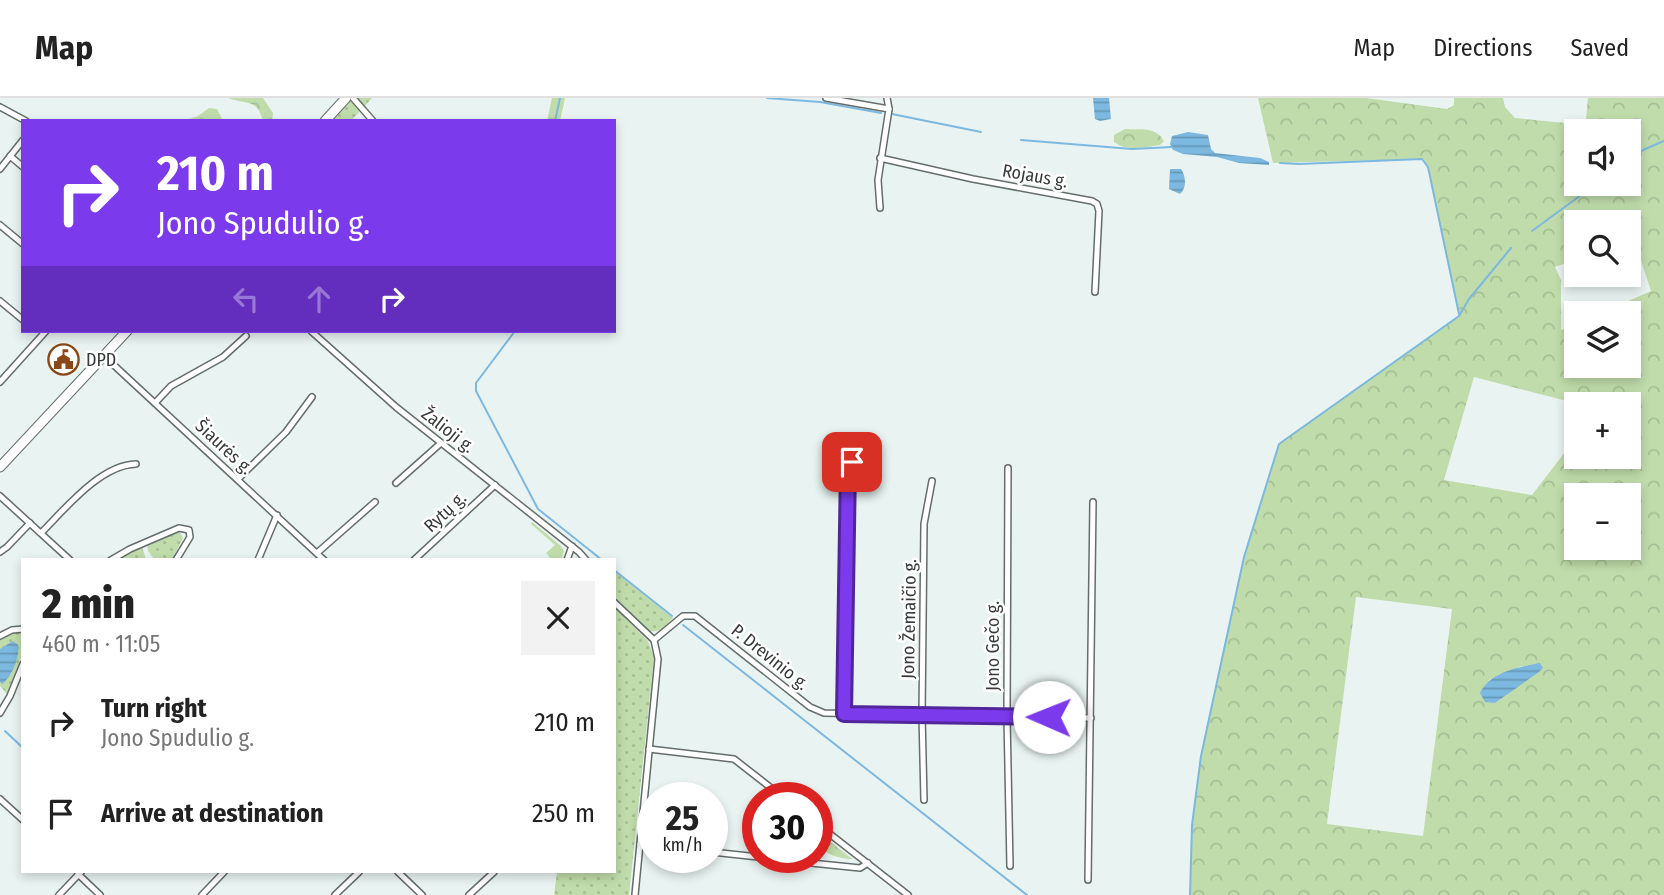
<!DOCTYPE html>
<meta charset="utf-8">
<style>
:root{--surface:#fff;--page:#f2f2f2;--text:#222;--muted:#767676;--line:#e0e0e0}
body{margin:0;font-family:"Fira Sans Condensed",sans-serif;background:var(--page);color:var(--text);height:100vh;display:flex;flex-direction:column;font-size:26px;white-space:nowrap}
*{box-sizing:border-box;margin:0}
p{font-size:23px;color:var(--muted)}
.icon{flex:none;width:38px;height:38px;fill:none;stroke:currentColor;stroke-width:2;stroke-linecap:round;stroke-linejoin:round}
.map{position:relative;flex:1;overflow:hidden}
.sheet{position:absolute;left:21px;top:460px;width:595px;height:315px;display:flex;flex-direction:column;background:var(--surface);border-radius:0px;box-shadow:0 4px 10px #0003}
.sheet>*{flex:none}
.hud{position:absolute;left:21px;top:21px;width:595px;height:214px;border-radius:0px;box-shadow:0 4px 10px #0003;background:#7c3aed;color:#fff;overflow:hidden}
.tools{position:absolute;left:1564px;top:21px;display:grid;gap:14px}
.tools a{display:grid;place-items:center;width:77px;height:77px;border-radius:0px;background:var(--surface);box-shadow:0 4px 10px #0003;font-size:35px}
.speed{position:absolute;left:637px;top:684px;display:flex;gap:14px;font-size:35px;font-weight:700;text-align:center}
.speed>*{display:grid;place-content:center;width:91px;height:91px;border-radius:50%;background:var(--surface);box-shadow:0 4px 10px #0003;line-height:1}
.speed small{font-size:18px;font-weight:400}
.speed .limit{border:10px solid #d22;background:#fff;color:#111}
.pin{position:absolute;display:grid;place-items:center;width:60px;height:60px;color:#fff;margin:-30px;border-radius:14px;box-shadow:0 4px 10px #0006}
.me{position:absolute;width:77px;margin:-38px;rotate:271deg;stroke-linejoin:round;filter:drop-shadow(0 0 5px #0008)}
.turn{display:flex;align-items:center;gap:24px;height:147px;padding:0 21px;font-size:32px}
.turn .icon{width:91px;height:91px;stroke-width:2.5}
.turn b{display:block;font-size:49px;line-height:60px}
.lanes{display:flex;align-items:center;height:66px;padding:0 21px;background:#0003;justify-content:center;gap:35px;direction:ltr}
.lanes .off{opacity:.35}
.round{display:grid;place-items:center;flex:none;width:74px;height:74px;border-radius:0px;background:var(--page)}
.headline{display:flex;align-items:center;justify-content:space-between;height:119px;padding:0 21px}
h1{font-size:42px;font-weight:800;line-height:52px}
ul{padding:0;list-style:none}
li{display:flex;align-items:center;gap:21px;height:91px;padding:0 21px}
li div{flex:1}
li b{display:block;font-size:26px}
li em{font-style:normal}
header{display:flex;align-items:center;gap:42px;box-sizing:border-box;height:98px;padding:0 35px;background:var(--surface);border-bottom:2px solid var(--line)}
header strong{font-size:33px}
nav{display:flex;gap:38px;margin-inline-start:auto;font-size:24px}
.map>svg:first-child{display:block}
.grass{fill:url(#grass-dots)}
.forest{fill:url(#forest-crowns);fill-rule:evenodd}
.water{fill:url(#water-rules)}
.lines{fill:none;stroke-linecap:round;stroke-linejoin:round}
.stream{stroke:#7cb8e0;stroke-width:2}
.minor-casing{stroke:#646d6b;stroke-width:8}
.primary-casing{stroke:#646d6b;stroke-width:11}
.minor{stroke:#fff;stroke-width:5}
.primary{stroke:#fff;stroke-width:9}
.route-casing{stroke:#51269a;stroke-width:18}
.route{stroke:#7c3aed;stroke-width:12}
.labels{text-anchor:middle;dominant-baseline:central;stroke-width:5;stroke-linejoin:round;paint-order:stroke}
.street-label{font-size:18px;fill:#373b3a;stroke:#fff}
.poi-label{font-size:18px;fill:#373b3a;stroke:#fff;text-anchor:start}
</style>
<header>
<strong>Map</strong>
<nav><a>Map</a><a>Directions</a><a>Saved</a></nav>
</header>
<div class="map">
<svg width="1664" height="797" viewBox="0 0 1664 797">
<defs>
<pattern id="grass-dots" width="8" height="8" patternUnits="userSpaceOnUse" patternTransform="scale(1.75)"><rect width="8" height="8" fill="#c0dcab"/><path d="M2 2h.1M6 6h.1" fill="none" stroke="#a6be94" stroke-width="1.8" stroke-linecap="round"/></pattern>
<pattern id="forest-crowns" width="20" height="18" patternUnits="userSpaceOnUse" patternTransform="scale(1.75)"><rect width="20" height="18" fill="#c0dcab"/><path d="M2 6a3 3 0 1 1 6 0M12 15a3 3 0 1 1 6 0" fill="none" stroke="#a6be94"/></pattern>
<pattern id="water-rules" width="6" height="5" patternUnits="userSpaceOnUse" patternTransform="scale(1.75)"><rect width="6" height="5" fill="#7cb8e0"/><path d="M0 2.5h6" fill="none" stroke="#6697b7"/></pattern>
</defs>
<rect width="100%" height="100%" fill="#e9f4f2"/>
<g class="grass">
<polygon points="353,0 372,0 351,23 332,23"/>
<polygon points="180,434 183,440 172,462 155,462 148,453 147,446"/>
<polygon points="142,448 146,462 115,462"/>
<path d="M614,473L673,520C665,528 661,535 649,533L614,498Z"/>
<polygon points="614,509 648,543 654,559 629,797 554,797 557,774 614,774"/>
<polygon points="16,534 23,535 23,555 7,596 0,588 0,541"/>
</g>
<g class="forest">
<path d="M228,0H263L273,15L272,23H263C257,0 246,7 228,0Z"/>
<polygon points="552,0 565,0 560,23 547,23"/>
<path d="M1258,0H1366L1447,11L1454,7V0H1503L1505,9L1515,20L1576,26L1586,22L1588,0H1664V797H1190L1192,727L1201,658L1244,459L1279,346L1459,218L1428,69L1423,61L1273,65ZM1577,33H1629V86H1577ZM1577,124H1629V142L1634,141L1651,193L1601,215H1629V268H1577V226L1561,232V182L1555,169L1577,161ZM1474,279L1571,304L1572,320L1565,354L1532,397L1444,382ZM1577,306H1629V359H1577ZM1577,397H1629V450H1577ZM1356,499L1452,511L1423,738L1327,726ZM1522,568L1543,570L1495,605L1489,582Z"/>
<polygon points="209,10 217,11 223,23 183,23 198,18"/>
<path d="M1125,31C1140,32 1156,28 1164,43L1160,47C1145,49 1127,54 1114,44V37Z"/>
<polygon points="532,424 561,448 564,453 561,462 552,462 546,455 555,447 531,426"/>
<path d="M817,733L852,761C834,760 817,755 817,733Z"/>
</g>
<g class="water">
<polygon points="1093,0 1109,0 1111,21 1100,23 1095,21"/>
<polygon points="1188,34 1208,37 1211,51 1215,55 1260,60 1269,64 1269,67 1239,65 1217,59 1183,56 1173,52 1170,46 1172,38"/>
<path d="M1170,71H1181C1186,78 1187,90 1180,96L1169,91Z"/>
<path d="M13,543L18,547C20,558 12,579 2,586L0,584V551Z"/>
<path d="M1540,565L1543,570L1539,574L1495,605L1485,604L1480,595C1490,574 1519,569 1540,565Z"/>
</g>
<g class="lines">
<g class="stream">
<polyline points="767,0 820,4 881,15"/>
<polyline points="892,16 981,34"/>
<polyline points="555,23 560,0"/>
<polyline points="1021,42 1132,51 1172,49"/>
<polyline points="1629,62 1643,52 1664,43"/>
<polyline points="1280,65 1299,66 1422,61 1428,69 1459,216"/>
<polyline points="1532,133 1596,86"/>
<polyline points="515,233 476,285 476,293 538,411 602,462"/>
<polyline points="614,472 672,518"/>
<polyline points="683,527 1027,797"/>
<polyline points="5,633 23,650"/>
<polyline points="1190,797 1192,727 1201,658 1244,459 1279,346 1459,218 1469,201 1511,150"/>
</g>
<defs>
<g id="minor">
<polyline points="353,0 373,23"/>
<polyline points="826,0 889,11 878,82 880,110"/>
<polyline points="887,0 889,11"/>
<polyline points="0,9 26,23"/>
<polyline points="10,58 23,69"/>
<polyline points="880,60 973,81 1092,103 1097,106 1099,113 1095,194"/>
<polyline points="0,71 23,42"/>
<polyline points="0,127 23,146"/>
<polyline points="0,203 23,222"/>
<polyline points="311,233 396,309 579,454 586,462"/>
<polyline points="104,258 324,462"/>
<polyline points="0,284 46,233"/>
<polyline points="155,305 171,288 223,259 246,238"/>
<polyline points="1008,370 1007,619 1010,768"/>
<polyline points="238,381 286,334 312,299"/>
<polyline points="396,385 441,345"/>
<polyline points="0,398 70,462"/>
<path d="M41,435C65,411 100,367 136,366"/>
<polyline points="0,454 7,449 30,425"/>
<polyline points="317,455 375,404"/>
<polyline points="111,462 130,451 179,430 189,432 190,439 176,462"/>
<polyline points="258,462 277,417"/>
<polyline points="414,462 495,387"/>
<polyline points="567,462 572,448"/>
<polyline points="614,504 654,542 658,561 635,797"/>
<polyline points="0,538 12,532 23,531"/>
<polyline points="654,542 683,518 695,518 810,609 824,615 1091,620"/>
<polyline points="0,615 10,598 23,566"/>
<polyline points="844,616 848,369 858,362 874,362"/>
<polyline points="649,651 734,661 784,700"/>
<polyline points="0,701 23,722"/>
<polyline points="924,702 922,617 924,426 932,383"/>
<polyline points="817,726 908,797"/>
<polyline points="640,746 653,748"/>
<polyline points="712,754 758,759"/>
<polyline points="761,760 860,770 868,765"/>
<polyline points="398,774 422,797"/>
<polyline points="78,776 100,797"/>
<polyline points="1088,782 1093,404"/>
<polyline points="59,797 81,774"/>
<polyline points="202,797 224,774"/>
<polyline points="335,797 359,774"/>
<polyline points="469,797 494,774"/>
</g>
<g id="primary">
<polyline points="325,23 346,0"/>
<polyline points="0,369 127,233"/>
</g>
</defs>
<use href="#minor" class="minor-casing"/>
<use href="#primary" class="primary-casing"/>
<use href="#minor" class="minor"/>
<use href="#primary" class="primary"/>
</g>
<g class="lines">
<defs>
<polyline id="route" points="852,364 848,369 844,616 1049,619"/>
</defs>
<use href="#route" class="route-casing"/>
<use href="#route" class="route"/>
</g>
<defs>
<symbol id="civic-ring" viewBox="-11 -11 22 22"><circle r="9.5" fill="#fff" stroke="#8a4817" stroke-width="1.5"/><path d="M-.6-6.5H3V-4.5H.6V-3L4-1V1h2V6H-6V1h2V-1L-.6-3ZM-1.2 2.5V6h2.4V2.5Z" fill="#8a4817"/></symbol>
</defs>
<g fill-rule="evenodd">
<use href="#civic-ring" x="46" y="244" width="35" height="35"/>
</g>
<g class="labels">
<g class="street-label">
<text transform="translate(1035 78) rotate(10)">Rojaus g.</text>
<text transform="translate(448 332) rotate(38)">Žalioji g.</text>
<text transform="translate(224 349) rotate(43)">Šiaurės g.</text>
<text transform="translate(445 414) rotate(-43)">Rytų g.</text>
<text transform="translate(909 521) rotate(-89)">Jono Žemaičio g.</text>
<text transform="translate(993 548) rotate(-90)">Jono Gečo g.</text>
<text transform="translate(770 559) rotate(39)">P. Drevinio g.</text>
</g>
<g class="poi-label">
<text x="86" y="262">DPD</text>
</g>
</g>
</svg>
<div class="tools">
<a><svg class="icon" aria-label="sound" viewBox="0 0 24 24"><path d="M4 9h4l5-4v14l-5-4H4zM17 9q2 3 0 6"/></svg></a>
<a><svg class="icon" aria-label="search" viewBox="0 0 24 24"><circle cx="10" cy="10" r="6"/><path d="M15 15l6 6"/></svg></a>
<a><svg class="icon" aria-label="layers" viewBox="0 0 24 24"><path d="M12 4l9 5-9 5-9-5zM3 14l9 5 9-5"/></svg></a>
<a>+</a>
<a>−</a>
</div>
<div class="speed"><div>25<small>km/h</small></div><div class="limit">30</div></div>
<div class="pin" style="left:852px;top:364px;background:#d93025"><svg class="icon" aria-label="arrive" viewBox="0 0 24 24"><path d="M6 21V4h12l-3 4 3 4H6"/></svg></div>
<svg class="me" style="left:1049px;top:619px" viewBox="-20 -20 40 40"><circle r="19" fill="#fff"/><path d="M0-13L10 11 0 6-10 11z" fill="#7c3aed"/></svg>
<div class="hud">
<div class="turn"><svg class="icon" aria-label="right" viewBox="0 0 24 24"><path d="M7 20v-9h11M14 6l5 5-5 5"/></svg><div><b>210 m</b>Jono Spudulio g.</div></div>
<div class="lanes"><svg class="icon off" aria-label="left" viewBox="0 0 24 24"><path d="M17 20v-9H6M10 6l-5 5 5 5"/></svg><svg class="icon off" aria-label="ahead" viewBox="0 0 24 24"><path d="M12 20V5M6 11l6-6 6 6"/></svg><svg class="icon" aria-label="right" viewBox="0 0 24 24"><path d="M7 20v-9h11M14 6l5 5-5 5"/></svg></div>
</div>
<section class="sheet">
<div class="headline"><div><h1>2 min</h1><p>460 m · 11:05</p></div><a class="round"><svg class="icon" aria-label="close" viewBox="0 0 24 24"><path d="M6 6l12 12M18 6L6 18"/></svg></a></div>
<ul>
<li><svg class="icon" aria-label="right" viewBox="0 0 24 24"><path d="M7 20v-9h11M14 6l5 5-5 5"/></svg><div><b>Turn right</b><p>Jono Spudulio g.</p></div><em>210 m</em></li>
<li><svg class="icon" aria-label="arrive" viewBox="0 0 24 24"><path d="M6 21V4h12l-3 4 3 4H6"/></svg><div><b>Arrive at destination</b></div><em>250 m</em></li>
</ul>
</section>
</div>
